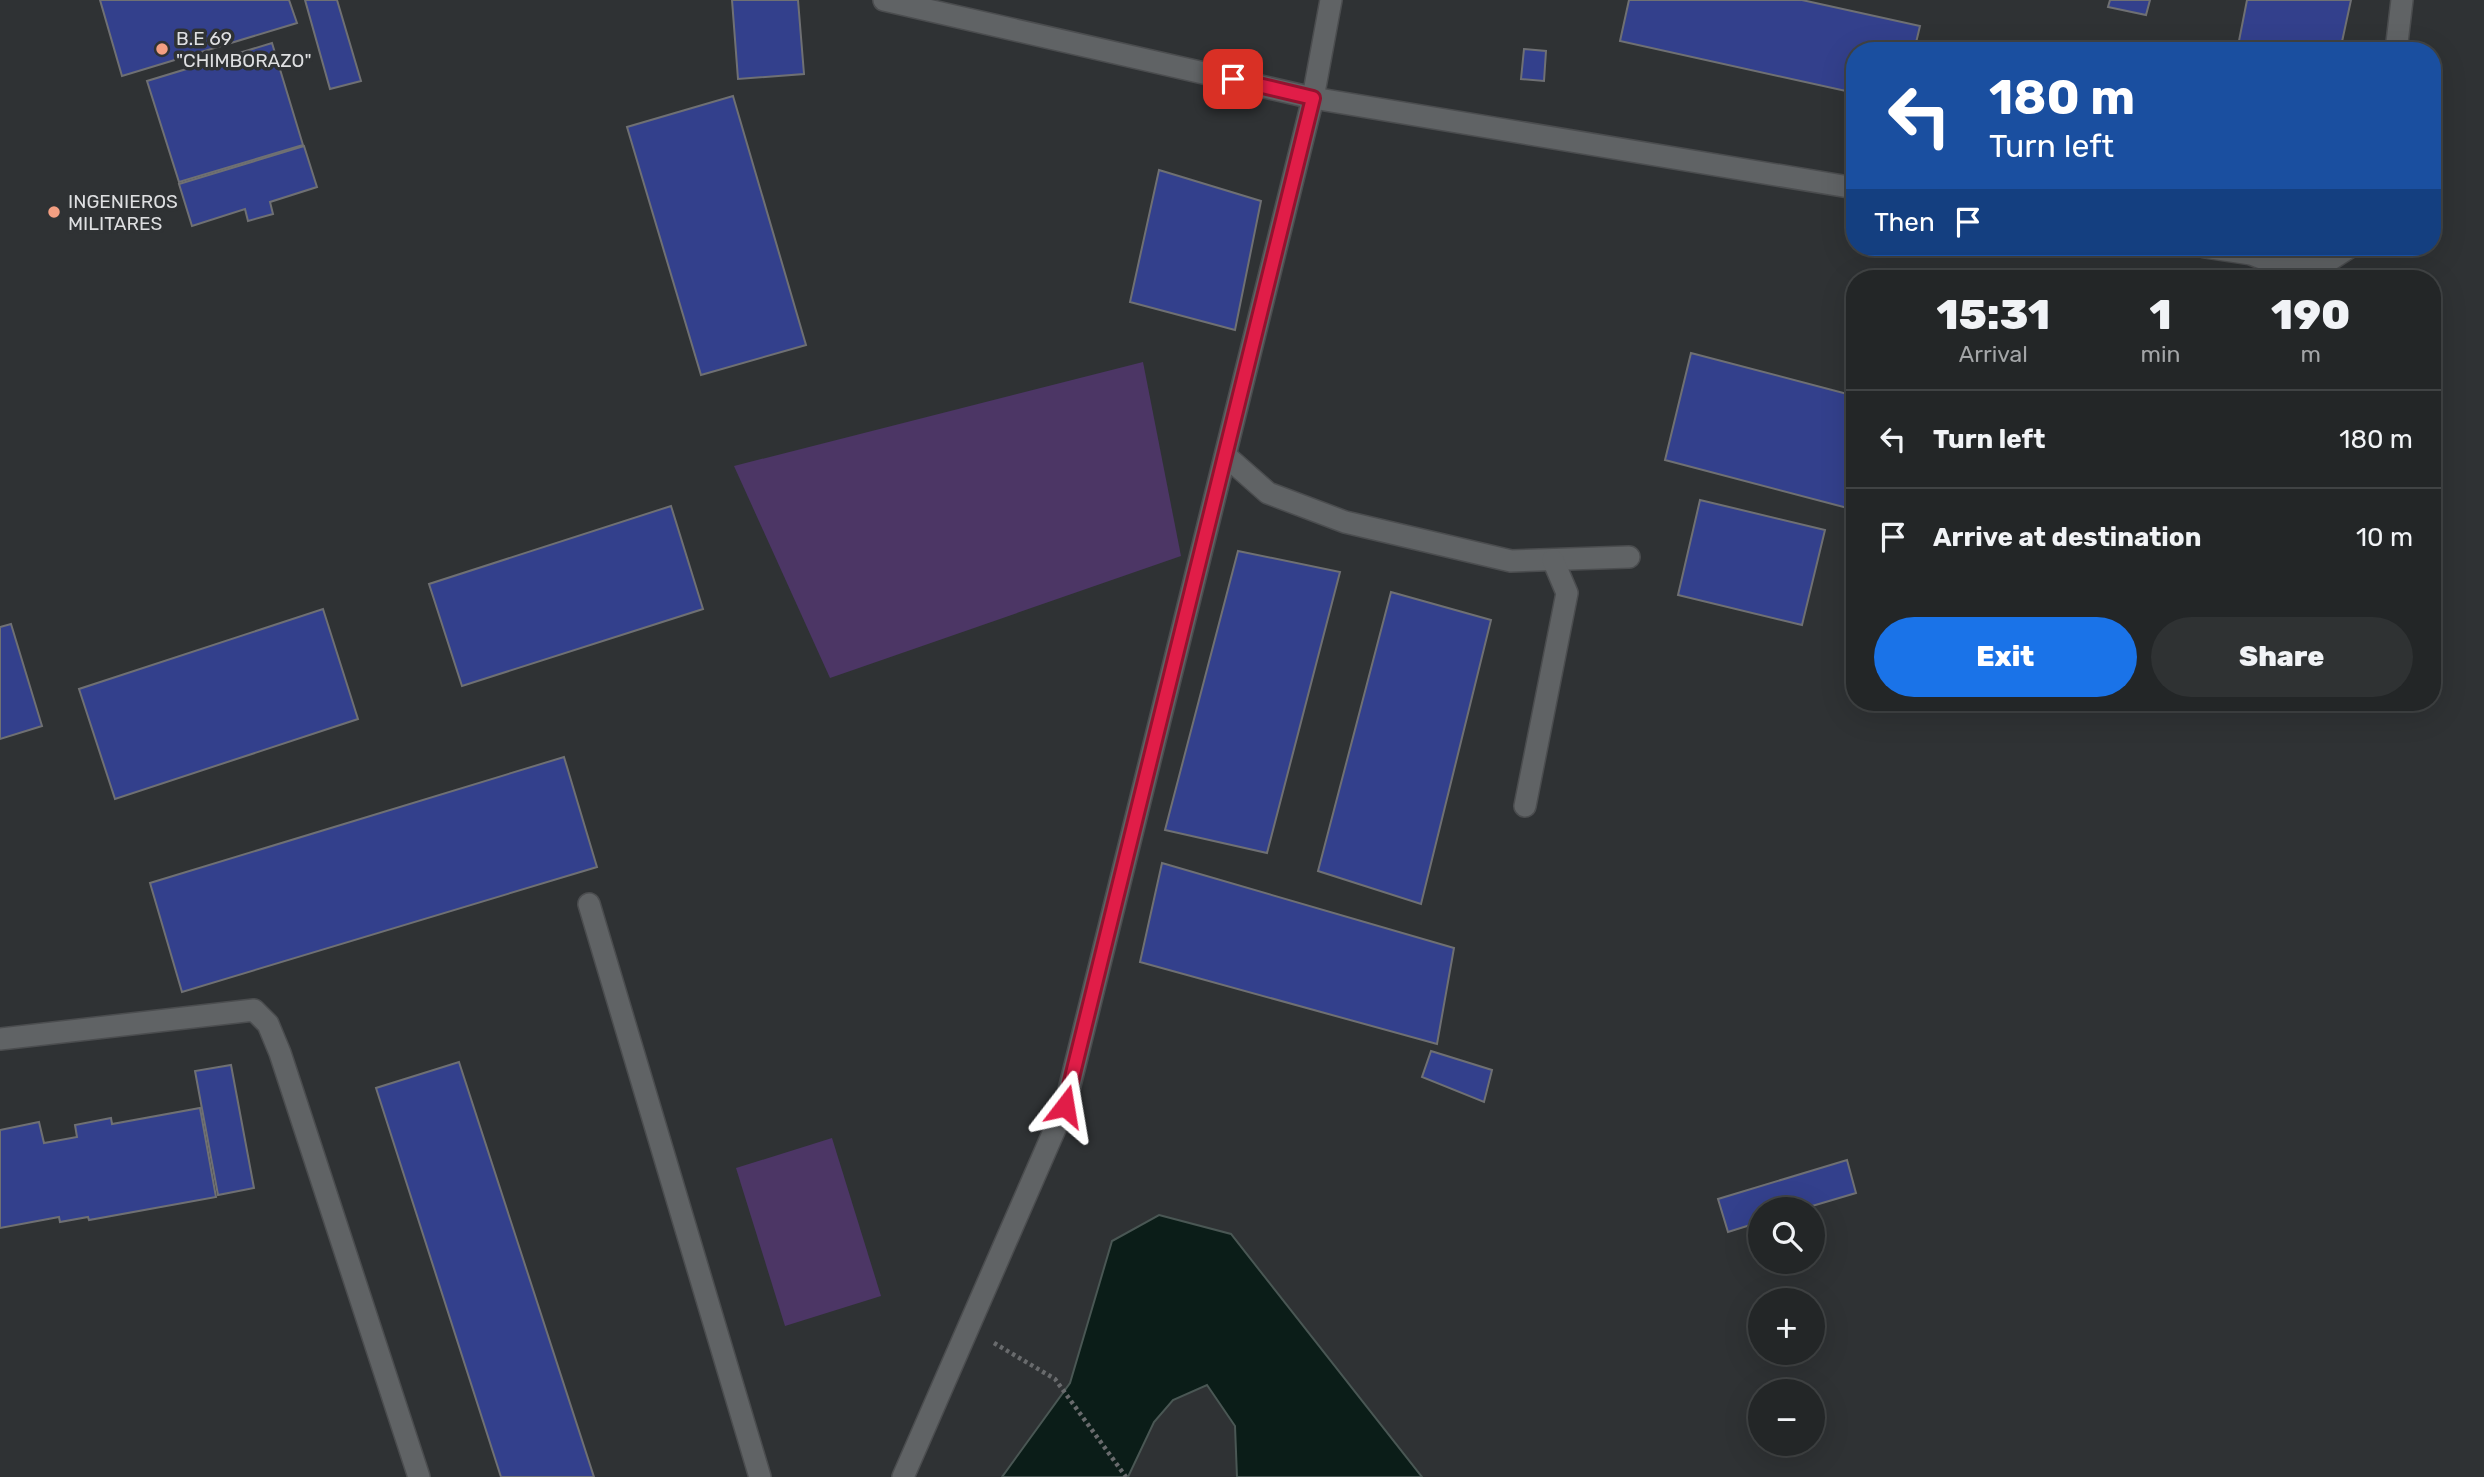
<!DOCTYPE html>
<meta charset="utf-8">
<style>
:root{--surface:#232627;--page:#2f3233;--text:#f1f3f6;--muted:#a3a5a7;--line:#404344;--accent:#1a73e8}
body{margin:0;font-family:Rubik,sans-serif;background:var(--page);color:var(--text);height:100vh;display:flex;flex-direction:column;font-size:26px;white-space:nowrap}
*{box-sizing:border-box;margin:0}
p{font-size:23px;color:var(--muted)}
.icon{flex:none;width:38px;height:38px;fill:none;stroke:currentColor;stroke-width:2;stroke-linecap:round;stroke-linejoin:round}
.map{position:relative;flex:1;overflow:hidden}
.sheet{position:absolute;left:1846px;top:270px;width:595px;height:441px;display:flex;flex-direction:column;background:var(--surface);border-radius:28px;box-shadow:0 7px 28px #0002,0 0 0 2px var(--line)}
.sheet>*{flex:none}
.hud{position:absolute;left:1846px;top:42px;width:595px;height:214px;border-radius:28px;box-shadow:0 7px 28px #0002,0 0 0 2px var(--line);background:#1a4fa0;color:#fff;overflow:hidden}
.controls{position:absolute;left:1748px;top:1197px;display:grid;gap:14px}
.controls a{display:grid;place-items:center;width:77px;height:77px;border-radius:50%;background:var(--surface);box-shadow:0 7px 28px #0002,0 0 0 2px var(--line);font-size:35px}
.pin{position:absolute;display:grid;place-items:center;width:60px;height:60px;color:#fff;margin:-30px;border-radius:14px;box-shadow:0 4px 10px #0006}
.me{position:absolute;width:77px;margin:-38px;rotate:14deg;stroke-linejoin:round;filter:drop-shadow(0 0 5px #0008)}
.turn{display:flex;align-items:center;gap:24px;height:147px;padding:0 28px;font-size:32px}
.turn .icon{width:91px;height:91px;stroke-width:2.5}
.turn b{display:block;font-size:49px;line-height:60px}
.then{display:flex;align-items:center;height:66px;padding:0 28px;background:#0003;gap:14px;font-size:26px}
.eta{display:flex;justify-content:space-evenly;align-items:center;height:119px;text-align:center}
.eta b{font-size:42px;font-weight:800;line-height:49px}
.action{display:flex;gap:14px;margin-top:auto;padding:14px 28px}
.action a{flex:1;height:80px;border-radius:42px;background:var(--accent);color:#fff;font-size:28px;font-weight:800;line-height:80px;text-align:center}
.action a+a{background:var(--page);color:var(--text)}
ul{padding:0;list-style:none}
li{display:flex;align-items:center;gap:21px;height:98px;padding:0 28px;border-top:2px solid var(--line)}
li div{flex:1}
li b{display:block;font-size:26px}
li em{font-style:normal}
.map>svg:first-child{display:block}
.green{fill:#4c3665}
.water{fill:#0b1d18;stroke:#4a5754;stroke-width:2}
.building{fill:#33408c;stroke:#6f7073;stroke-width:2}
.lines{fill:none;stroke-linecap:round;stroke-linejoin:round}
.lane-casing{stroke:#4b4d4f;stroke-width:24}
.path{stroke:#696b6d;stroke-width:4.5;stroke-dasharray:3.5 3.5;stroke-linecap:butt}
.lane{stroke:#606365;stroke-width:21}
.route-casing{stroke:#92132f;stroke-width:18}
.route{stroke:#e11d48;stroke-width:12}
.poi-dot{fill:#f39f82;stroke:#2f3234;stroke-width:2.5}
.labels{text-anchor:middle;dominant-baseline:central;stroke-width:7;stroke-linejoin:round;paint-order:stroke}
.poi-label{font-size:19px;fill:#dedfe1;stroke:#2f3234;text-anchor:start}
</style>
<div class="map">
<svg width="2484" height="1477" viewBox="0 0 2484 1477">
<rect width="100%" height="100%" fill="#2f3234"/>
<g class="green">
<polygon points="1143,362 1181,556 830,678 734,466"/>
<polygon points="832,1138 881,1296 785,1326 736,1168"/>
</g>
<polygon class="water" points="1159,1215 1231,1234 1422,1477 1237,1477 1235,1426 1207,1385 1173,1400 1154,1422 1128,1477 1002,1477 1070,1383 1112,1241"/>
<g class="building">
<polygon points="100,0 289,0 297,23 122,76"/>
<polygon points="305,0 337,0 361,81 330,89"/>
<polygon points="732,0 798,0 804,74 738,79"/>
<polygon points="1629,0 1802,0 1920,26 1914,51 1855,51 1855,93 1620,41"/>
<polygon points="2110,0 2150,0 2146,15 2108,7"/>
<polygon points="2247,0 2351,0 2340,51 2237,51"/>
<polygon points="272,43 303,145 179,182 147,81"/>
<polygon points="1524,49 1546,51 1544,81 1521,79"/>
<polygon points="733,96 806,345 701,375 627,127"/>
<polygon points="304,146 317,187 270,202 273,214 248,221 245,209 192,226 179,184"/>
<polygon points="1159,170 1261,201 1235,330 1130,302"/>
<polygon points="1691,353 1855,396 1855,510 1665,460"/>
<polygon points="1700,500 1825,530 1802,625 1678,595"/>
<polygon points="671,506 703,609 462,686 429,584"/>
<polygon points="1238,551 1340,572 1267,853 1165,830"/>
<polygon points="1391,592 1491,620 1421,904 1318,871"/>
<polygon points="323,609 358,719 115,799 79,689"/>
<polygon points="11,624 42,726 0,739 0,627"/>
<polygon points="564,757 597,867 182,992 150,883"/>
<polygon points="1162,863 1454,948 1437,1044 1140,962"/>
<polygon points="1431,1051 1492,1070 1484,1102 1422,1077"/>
<polygon points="459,1062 594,1477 501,1477 376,1088"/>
<polygon points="231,1065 254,1188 218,1195 195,1071"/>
<polygon points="200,1108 216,1197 89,1220 88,1217 60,1222 59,1217 0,1228 0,1130 39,1122 44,1143 77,1137 75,1125 111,1118 112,1124"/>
<polygon points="1847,1160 1856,1193 1802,1209 1760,1209 1760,1222 1728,1232 1718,1199"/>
</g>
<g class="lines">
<defs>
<g id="lane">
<polyline points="884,0 1313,98 1855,188"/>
<polyline points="2396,51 2402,0"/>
<polyline points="2205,247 2251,254 2277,264 2303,266 2330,260 2350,247"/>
<polyline points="1226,456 1268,493 1345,522 1511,561 1629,557"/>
<polyline points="1525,806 1567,593 1553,560"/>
<polyline points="589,904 760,1477"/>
<polyline points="0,1039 254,1010 268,1024 280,1053 419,1477"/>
<polyline points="903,1477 1065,1106 1313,98 1331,0"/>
</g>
</defs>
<use href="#lane" class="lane-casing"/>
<polyline class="path" points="994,1343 1055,1379 1126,1477"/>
<use href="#lane" class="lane"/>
</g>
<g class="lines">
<defs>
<polyline id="route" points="1065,1106 1313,98 1233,79"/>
</defs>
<use href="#route" class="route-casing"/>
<use href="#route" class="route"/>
</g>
<g class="poi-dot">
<circle cx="162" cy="49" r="7"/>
<circle cx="54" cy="212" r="7"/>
</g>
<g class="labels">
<g class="poi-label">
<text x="176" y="38">B.E 69<tspan x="176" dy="22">"CHIMBORAZO"</tspan></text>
<text x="68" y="201">INGENIEROS<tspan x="68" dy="22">MILITARES</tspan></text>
</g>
</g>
</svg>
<div class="controls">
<a><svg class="icon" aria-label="search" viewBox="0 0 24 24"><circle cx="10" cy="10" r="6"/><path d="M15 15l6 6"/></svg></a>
<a>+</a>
<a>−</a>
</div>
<div class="pin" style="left:1233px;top:79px;background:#d93025"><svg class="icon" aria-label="arrive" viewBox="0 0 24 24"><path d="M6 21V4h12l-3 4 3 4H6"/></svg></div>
<svg class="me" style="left:1065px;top:1106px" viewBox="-20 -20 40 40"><path d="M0-17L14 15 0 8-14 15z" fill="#e11d48" stroke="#fff" stroke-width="4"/></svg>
<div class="hud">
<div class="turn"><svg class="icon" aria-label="left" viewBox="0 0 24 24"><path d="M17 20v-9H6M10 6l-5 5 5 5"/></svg><div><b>180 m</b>Turn left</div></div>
<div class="then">Then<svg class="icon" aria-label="arrive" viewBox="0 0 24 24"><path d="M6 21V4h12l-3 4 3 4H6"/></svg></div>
</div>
<section class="sheet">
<div class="eta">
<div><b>15:31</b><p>Arrival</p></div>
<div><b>1</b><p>min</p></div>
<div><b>190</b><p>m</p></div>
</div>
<ul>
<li><svg class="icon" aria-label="left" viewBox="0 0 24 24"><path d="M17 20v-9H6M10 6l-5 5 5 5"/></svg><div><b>Turn left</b></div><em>180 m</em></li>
<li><svg class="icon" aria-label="arrive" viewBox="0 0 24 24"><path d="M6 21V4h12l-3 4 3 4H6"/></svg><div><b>Arrive at destination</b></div><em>10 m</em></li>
</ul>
<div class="action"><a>Exit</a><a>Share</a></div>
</section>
</div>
